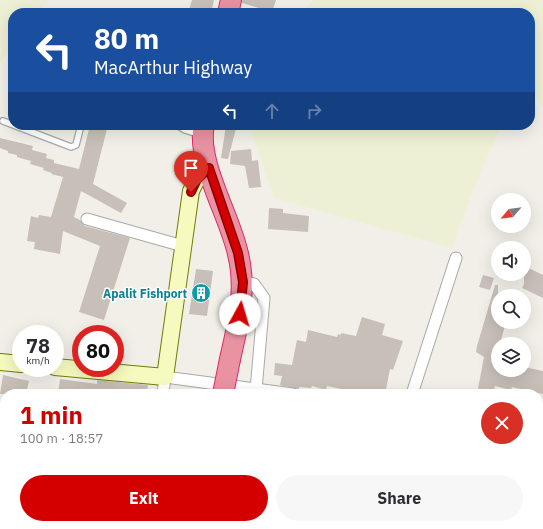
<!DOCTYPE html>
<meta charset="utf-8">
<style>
:root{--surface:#fff;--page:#f7f7f7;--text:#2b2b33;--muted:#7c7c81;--accent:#d40000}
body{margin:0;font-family:"IBM Plex Sans",sans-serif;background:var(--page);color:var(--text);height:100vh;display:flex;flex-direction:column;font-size:15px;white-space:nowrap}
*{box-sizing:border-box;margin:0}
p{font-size:13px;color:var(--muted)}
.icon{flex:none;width:22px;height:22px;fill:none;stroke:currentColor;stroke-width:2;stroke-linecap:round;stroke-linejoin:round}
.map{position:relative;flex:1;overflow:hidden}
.sheet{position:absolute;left:0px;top:389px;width:543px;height:140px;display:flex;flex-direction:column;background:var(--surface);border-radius:16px 16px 0 0;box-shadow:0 4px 16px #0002}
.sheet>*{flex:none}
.hud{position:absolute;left:8px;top:8px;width:527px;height:122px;border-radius:16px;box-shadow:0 4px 16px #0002;background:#1a4fa0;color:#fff;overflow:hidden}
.needle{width:26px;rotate:242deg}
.controls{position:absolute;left:491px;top:193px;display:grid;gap:8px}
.controls a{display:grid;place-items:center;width:40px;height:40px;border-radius:50%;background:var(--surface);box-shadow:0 4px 16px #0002;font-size:20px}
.speed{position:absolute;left:12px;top:325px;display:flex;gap:8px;font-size:20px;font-weight:700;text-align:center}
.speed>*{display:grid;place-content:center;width:52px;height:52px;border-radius:50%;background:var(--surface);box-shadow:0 4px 16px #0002;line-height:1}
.speed small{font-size:10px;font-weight:400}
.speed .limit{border:6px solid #d22;background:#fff;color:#111}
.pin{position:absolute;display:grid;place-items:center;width:34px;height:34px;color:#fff;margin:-41px -17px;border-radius:50% 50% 50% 0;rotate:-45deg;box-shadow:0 0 4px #0007}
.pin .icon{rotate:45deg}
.me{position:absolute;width:44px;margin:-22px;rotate:6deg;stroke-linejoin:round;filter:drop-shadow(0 0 3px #0008)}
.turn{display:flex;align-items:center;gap:14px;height:84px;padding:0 20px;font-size:18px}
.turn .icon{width:52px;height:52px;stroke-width:2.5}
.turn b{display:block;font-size:28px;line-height:34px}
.lanes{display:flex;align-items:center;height:38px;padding:0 20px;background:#0003;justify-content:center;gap:20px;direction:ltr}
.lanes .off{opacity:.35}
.round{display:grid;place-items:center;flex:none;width:42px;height:42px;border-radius:21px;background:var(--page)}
.headline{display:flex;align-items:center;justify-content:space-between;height:68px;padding:0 20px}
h1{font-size:24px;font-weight:700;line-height:30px;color:var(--accent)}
.button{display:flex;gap:8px;margin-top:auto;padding:8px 20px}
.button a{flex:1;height:46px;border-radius:24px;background:var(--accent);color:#fff;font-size:16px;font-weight:700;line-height:46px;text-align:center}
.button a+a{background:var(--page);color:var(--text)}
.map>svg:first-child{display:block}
.farmland{fill:#eef0d5}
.building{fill:#c7bfb8}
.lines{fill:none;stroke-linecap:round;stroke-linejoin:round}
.lane-casing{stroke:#a9a9a9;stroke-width:8}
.street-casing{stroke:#a9a9a9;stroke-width:13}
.secondary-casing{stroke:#707d05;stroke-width:18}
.highway-casing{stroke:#dc2a67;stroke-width:22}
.lane{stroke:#fff;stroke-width:5.5}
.street{stroke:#fff;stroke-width:11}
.secondary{stroke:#f7fabf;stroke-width:16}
.highway{stroke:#e892a2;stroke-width:20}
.highway-bridge-casing{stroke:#dc2a67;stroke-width:22;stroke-linecap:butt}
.highway-bridge{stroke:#e892a2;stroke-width:20}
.route-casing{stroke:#8a0000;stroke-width:10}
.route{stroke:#d40000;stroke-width:7}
.labels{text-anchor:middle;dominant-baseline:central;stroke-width:3;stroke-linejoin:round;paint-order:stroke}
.culture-label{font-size:12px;font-weight:bold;fill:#0d838f;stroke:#fff;text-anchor:end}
</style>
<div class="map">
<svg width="543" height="529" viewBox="0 0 543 529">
<rect width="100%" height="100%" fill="#f2efe9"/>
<g class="farmland">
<polygon points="0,0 48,0 38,13 13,13 13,46 0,63"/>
<polygon points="313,0 543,0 543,107 530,93 530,13 300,13"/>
<polygon points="251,125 501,125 471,195 452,248 274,198 250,128"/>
</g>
<g class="building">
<polygon points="192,0 214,0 211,13 188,13"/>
<polygon points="242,0 276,0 272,12 242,3"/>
<polygon points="90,125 108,125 93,184 127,203 121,213 81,191 74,217 80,220 85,226 130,238 104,320 79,312 100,246 63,231 60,254 34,249 35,242 27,241 31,216 38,218 39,215 51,217 63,177 51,174 52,173 43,170 44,168 30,164 31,161 17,157 17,155 8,153 8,151 0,148 0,138 33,146 32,150 47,154 46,158 54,160 54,163 79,169"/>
<polygon points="226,125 237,125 228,159 221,158"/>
<polygon points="251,149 252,161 258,160 261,187 249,188 245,166 230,164 231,151"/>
<polygon points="269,208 283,209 283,213 309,216 308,232 268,229"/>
<polygon points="524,266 543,275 543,298 522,288 524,284"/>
<polygon points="196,269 213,271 207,316 189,314"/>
<polygon points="483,275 494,278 490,290 479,287"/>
<polygon points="495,285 498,285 498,322 506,322 500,344 498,344 498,370 524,370 524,367 543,371 543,394 512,387 511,390 495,386 493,394 477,394 484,357 476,352 477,346"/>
<polygon points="362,317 385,324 382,335 403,341 393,370 390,369 385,394 365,394 327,386 326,390 312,386 311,388 299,387 299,389 280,385 282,376 274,375 275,363 292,365 297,340 306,342 308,330 337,337 338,334 341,335 341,333 356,336"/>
<polygon points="3,375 29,381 26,394 0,394"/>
<polygon points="60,379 97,384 97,380 148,385 147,394 58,394"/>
</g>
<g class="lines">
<defs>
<g id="lane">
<polyline points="3,121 71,147 76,145 81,125"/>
<polyline points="177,125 185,130 201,135"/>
<polyline points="423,529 425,524"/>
</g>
<g id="street">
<polyline points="87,219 183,246"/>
<polyline points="243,282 254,284 264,298 256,390"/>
<polyline points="163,394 165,377 293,394"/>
<polyline points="412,394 456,258"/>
<polyline points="538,427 543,428"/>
</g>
<g id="secondary">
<polyline points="0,362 21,364"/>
<polyline points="55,367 165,377 191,191 197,179 209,168"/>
</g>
<g id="highway">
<polyline points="228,13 231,0"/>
<path d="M204,125C196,162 230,216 238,254C247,290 238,324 230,359"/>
<polyline points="196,529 197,524"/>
</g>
</defs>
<use href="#lane" class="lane-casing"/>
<use href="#street" class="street-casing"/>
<use href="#secondary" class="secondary-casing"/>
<use href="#highway" class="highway-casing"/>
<use href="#lane" class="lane"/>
<use href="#street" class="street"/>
<use href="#secondary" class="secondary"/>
<use href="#highway" class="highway"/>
<defs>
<polyline id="highway-bridge" points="223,394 230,359"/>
</defs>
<use href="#highway-bridge" class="highway-bridge-casing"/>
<use href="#highway-bridge" class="highway-bridge"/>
</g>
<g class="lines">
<defs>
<polyline id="route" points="191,192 197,179 209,168 238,253 243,282 240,314"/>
</defs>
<use href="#route" class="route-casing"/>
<use href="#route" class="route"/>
</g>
<defs>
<symbol id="building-disc" viewBox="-11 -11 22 22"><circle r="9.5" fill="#0f9aa8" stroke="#fff"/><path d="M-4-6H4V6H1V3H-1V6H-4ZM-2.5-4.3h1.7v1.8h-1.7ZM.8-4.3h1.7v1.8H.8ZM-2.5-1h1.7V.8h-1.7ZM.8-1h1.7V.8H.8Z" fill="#fff"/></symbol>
</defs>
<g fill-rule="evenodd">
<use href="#building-disc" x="190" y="282" width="22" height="22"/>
</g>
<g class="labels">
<g class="culture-label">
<text x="187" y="293">Apalit Fishport</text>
</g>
</g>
</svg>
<div class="controls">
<a><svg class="needle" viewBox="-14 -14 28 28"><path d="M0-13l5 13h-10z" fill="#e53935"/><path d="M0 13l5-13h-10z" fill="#7c7c81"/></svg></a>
<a><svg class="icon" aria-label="sound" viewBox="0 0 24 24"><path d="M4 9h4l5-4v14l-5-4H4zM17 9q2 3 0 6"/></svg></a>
<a><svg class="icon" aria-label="search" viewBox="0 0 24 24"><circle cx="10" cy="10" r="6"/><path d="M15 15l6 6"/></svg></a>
<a><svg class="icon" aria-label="layers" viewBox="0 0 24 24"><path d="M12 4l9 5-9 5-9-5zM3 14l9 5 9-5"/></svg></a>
</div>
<div class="speed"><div>78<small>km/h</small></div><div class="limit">80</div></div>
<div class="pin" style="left:191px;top:192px;background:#d93025"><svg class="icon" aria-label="arrive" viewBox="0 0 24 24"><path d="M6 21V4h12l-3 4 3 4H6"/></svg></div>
<svg class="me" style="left:240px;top:314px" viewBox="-20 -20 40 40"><circle r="19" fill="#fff"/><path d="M0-13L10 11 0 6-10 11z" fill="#d40000"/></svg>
<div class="hud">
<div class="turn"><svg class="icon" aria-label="left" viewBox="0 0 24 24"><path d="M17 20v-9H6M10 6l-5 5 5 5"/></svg><div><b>80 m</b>MacArthur Highway</div></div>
<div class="lanes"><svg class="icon" aria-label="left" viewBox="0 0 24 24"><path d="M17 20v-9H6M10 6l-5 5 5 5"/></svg><svg class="icon off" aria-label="ahead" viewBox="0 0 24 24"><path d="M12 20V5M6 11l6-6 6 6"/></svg><svg class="icon off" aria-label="right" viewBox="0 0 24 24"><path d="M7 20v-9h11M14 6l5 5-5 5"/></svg></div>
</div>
<section class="sheet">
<div class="headline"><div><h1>1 min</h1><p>100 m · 18:57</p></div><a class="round" style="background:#d93025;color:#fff"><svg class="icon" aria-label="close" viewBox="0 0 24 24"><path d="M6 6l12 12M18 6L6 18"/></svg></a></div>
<div class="button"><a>Exit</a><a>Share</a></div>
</section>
</div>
